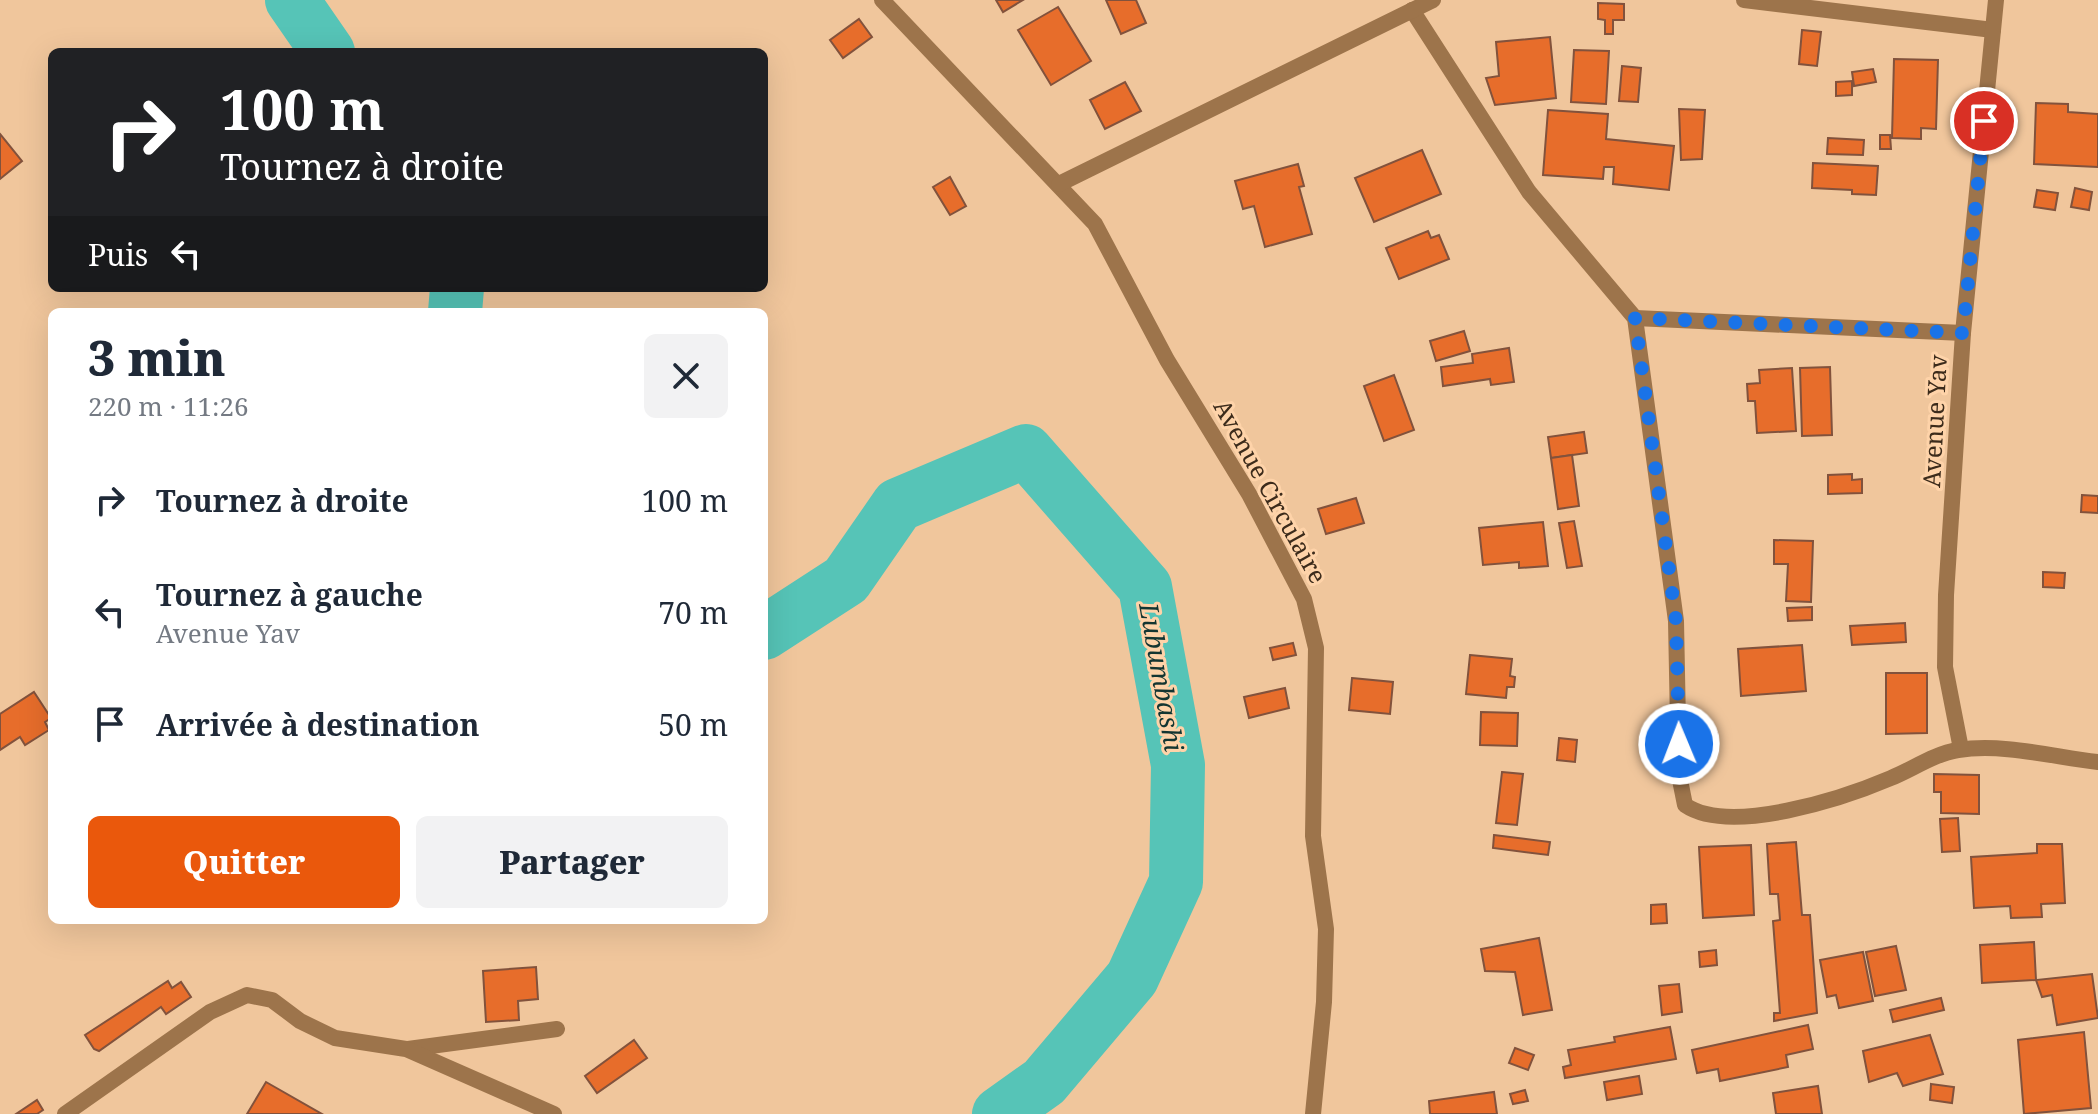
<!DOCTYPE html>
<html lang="fr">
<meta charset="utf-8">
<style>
:root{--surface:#fff;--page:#f2f2f3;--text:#1f2937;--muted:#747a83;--accent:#ea580c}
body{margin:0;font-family:"Noto Serif",serif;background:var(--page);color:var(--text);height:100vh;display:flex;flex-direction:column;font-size:30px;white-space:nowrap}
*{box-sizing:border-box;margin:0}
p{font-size:26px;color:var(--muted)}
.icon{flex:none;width:44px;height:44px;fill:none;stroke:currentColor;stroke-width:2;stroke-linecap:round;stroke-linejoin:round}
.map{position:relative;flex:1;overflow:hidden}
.details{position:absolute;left:48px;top:308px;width:720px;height:616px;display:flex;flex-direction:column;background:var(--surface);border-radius:12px;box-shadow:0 8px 32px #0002}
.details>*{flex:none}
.guide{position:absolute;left:48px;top:48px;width:720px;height:244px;border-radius:12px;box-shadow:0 8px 32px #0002;background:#202124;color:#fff;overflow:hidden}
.pin{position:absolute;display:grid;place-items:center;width:68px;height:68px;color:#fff;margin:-34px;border:4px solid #fff;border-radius:50%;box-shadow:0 2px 8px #0007}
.me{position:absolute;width:88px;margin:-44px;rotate:359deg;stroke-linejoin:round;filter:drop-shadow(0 0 6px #0008)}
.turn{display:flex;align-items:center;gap:28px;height:168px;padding:0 40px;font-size:36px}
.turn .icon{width:104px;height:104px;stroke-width:2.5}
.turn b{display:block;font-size:56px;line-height:68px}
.then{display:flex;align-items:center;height:76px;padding:0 40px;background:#0003;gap:16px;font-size:30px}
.round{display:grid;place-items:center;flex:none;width:84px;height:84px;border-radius:12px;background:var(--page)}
.summary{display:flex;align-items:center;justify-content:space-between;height:136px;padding:0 40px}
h1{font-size:48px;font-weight:800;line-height:60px}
.action{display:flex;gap:16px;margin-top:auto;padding:16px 40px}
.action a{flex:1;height:92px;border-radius:12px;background:var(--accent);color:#fff;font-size:32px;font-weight:800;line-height:92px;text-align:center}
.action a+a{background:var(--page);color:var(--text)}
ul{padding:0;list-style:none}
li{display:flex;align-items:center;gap:24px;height:112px;padding:0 40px}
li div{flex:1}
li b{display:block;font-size:30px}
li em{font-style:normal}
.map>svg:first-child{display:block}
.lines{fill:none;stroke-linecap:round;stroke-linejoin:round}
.river{stroke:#56c4b7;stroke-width:54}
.building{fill:#e76d2b;stroke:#82523c;stroke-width:2}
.street{stroke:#9d744b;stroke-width:16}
.route{stroke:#1a73e8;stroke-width:14;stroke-dasharray:0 25.2}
.labels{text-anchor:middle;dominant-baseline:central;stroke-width:6;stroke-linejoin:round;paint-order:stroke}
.street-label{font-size:24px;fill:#3c2b1b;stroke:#fed3a9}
.water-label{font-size:26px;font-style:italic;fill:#133531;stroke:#fed3a9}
</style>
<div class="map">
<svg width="2098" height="1114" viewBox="0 0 2098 1114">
<rect width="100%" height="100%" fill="#f0c69c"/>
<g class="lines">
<g class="river">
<polyline points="292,0 328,52"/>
<polyline points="455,312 457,288"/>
<polyline points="764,633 846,580 898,505 1026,451 1145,587 1178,765 1176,882 1132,978 1044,1082 999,1114"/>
</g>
</g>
<g class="building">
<polygon points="996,0 1023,0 1003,12"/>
<polygon points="1106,0 1136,0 1146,23 1121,34"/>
<polygon points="1598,3 1624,4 1624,20 1613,20 1613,34 1605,34 1605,20 1598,19"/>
<polygon points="1058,7 1091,61 1051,85 1018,30"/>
<polygon points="859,19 872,37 843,58 830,40"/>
<polygon points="1802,30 1821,32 1817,66 1799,64"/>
<polygon points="1550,37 1556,98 1495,105 1486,78 1499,76 1496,42"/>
<polygon points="1574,50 1609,51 1606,104 1571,102"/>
<polygon points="1894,59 1938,60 1936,129 1921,128 1921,139 1892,138"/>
<polygon points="1622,66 1641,68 1638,102 1619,101"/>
<polygon points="1873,69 1876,82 1854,86 1852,72"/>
<polygon points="1852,81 1852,95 1836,96 1836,82"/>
<polygon points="1125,82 1141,111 1105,129 1090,100"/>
<polygon points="2036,103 2068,104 2068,112 2098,114 2098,167 2034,164"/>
<polygon points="1679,109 1705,110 1702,159 1681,160"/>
<polygon points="1548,110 1608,114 1606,139 1674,146 1669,190 1613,184 1614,167 1604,167 1603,179 1543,175"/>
<polygon points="0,134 22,161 0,179"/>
<polygon points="1880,135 1890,135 1891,149 1880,149"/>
<polygon points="1828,138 1864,140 1863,155 1827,154"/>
<polygon points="1422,150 1441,194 1374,222 1355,178"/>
<polygon points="1813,163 1878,166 1876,195 1852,194 1852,190 1812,188"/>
<polygon points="1298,164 1304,186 1299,187 1312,234 1265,247 1254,206 1243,209 1235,181"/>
<polygon points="950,177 966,206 950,215 933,187"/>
<polygon points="2075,188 2092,192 2089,210 2071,207"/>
<polygon points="2037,190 2058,193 2055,210 2034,207"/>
<polygon points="1428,231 1431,238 1439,235 1449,259 1399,279 1386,248"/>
<polygon points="1464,331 1470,351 1436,361 1430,341"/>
<polygon points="1509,348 1514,382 1491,385 1490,379 1443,386 1441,367 1473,363 1472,354"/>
<polygon points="1830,367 1832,435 1802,436 1800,368"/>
<polygon points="1792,368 1796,431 1757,433 1755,401 1748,401 1747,384 1760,383 1759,370"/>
<polygon points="1394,375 1414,430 1384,441 1364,386"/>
<polygon points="1584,432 1587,453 1551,458 1548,437"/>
<polygon points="1572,455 1579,506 1558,509 1551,458"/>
<polygon points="1852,474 1852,480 1862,479 1862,493 1828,494 1828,475"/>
<polygon points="2082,495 2098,496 2098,513 2081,512"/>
<polygon points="1356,498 1364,523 1326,534 1318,509"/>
<polygon points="1574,521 1582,566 1567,568 1559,523"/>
<polygon points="1543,522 1548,566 1519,568 1519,562 1483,565 1479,528"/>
<polygon points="1774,540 1813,541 1811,602 1786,601 1788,564 1774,564"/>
<polygon points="2043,572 2065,573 2064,588 2043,587"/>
<polygon points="1812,607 1812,620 1788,621 1787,608"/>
<polygon points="1905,623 1906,642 1852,645 1850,626"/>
<polygon points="1293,643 1296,655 1273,660 1270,648"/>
<polygon points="1802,645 1806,691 1741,696 1738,649"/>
<polygon points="1470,655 1512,659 1510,676 1515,677 1514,687 1507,687 1506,698 1466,694"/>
<polygon points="1886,673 1927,673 1927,733 1886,734"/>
<polygon points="1352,678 1393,682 1390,714 1349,710"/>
<polygon points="1285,688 1289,708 1249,718 1244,697"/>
<polygon points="34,692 51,718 45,722 49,730 25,745 20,737 0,750 0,714"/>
<polygon points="1481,712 1518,713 1517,746 1480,745"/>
<polygon points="1701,733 1717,733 1717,753 1701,754"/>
<polygon points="1559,738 1577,740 1575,762 1557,760"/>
<polygon points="1502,772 1523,774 1517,825 1496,823"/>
<polygon points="1934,774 1979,775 1979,814 1941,813 1941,792 1934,792"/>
<polygon points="1958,818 1960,851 1942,852 1940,819"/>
<polygon points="1494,835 1550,842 1548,855 1493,848"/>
<polygon points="1796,842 1802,915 1810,915 1817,1013 1774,1021 1774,1013 1780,1013 1773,921 1780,920 1778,894 1770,894 1767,844"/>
<polygon points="2037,844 2062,844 2065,903 2041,904 2042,917 2011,918 2010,906 1974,908 1971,857 2037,853"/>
<polygon points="1751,845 1754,915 1703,918 1699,847"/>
<polygon points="1666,904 1667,923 1651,924 1651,905"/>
<polygon points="1539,938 1552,1010 1523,1015 1515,972 1485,971 1481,949"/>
<polygon points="2034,942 2036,980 1982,983 1980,945"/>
<polygon points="1896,946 1906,990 1875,996 1866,952"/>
<polygon points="1716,950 1717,965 1700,967 1699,952"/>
<polygon points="1863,952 1873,1001 1839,1008 1836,995 1827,997 1820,960"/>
<polygon points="536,967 538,999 518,1001 519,1020 486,1022 483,971"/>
<polygon points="2092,974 2098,1018 2057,1025 2052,995 2042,997 2036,980"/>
<polygon points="168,981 172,988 181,982 191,997 166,1014 161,1007 99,1051 94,1049 85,1035"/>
<polygon points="1679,984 1682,1012 1662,1015 1659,986"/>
<polygon points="1941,998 1944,1010 1893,1022 1890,1010"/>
<polygon points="1808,1025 1813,1049 1786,1055 1788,1067 1720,1081 1718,1069 1697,1073 1692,1050"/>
<polygon points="1670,1027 1676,1059 1565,1078 1563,1067 1571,1065 1568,1050 1615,1042 1614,1037"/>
<polygon points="2084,1032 2091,1108 2024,1114 2018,1040"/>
<polygon points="1930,1035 1943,1074 1903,1086 1897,1073 1869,1082 1863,1051"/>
<polygon points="634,1040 647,1058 597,1093 585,1076"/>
<polygon points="1515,1048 1534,1055 1528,1070 1509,1063"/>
<polygon points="1639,1076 1642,1094 1607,1100 1604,1082"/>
<polygon points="266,1082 322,1114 247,1114"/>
<polygon points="1931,1084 1954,1087 1952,1103 1930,1100"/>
<polygon points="1818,1086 1822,1114 1776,1114 1773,1093"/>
<polygon points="1525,1090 1528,1101 1513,1104 1510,1094"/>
<polygon points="1494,1092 1497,1114 1430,1114 1429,1101"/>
<polygon points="37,1100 43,1110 37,1114 16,1114"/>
</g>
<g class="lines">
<g class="street">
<polyline points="882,0 1095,224 1167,360 1249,494 1304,599 1316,648 1313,836 1326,929 1324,1002 1313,1114"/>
<polyline points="1744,0 1993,30"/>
<path d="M1412,10L1529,192L1635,318L1676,621L1679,775L1685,805C1730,836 1844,798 1891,778C1913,769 1934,754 1958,750C2003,743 2054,757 2098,762"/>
<polyline points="1059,184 1433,0"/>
<polyline points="1635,318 1963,333"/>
<polyline points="1961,749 1945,667 1946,595 1963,333 1996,0"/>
<polyline points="408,1049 557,1029"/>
<polyline points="65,1114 210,1012 247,995 272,1000 300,1021 335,1038 406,1049 554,1114"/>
</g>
</g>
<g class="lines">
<polyline class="route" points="1679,744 1676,621 1635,318 1963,333 1984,121"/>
</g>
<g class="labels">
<g class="street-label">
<text transform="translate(1934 421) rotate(-87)">Avenue Yav</text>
<text transform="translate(1271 491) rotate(61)">Avenue Circulaire</text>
</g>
<g class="water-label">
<text transform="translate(1162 677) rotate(80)">Lubumbashi</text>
</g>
</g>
</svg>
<div class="pin" style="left:1984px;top:121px;background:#d93025"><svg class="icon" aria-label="arrive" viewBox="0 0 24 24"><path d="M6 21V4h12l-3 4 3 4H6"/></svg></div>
<svg class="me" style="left:1679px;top:744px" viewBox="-20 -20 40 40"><circle r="17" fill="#1a73e8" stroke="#fff" stroke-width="3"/><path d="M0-11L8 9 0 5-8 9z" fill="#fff"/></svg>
<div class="guide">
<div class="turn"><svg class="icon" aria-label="right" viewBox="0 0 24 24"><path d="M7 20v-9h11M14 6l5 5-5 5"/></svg><div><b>100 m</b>Tournez à droite</div></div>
<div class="then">Puis<svg class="icon" aria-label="left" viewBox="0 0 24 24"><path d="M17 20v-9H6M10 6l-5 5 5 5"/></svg></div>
</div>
<section class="details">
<div class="summary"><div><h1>3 min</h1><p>220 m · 11:26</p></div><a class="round"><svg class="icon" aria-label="close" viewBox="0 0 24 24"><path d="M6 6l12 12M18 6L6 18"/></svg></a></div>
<ul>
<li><svg class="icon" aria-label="right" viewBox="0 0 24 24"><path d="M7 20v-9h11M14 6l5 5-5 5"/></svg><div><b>Tournez à droite</b></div><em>100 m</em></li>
<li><svg class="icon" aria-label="left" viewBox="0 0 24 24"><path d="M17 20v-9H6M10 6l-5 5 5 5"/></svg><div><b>Tournez à gauche</b><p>Avenue Yav</p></div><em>70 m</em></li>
<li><svg class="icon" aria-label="arrive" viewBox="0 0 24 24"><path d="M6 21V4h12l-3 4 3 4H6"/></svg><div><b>Arrivée à destination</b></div><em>50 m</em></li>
</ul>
<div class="action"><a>Quitter</a><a>Partager</a></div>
</section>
</div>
